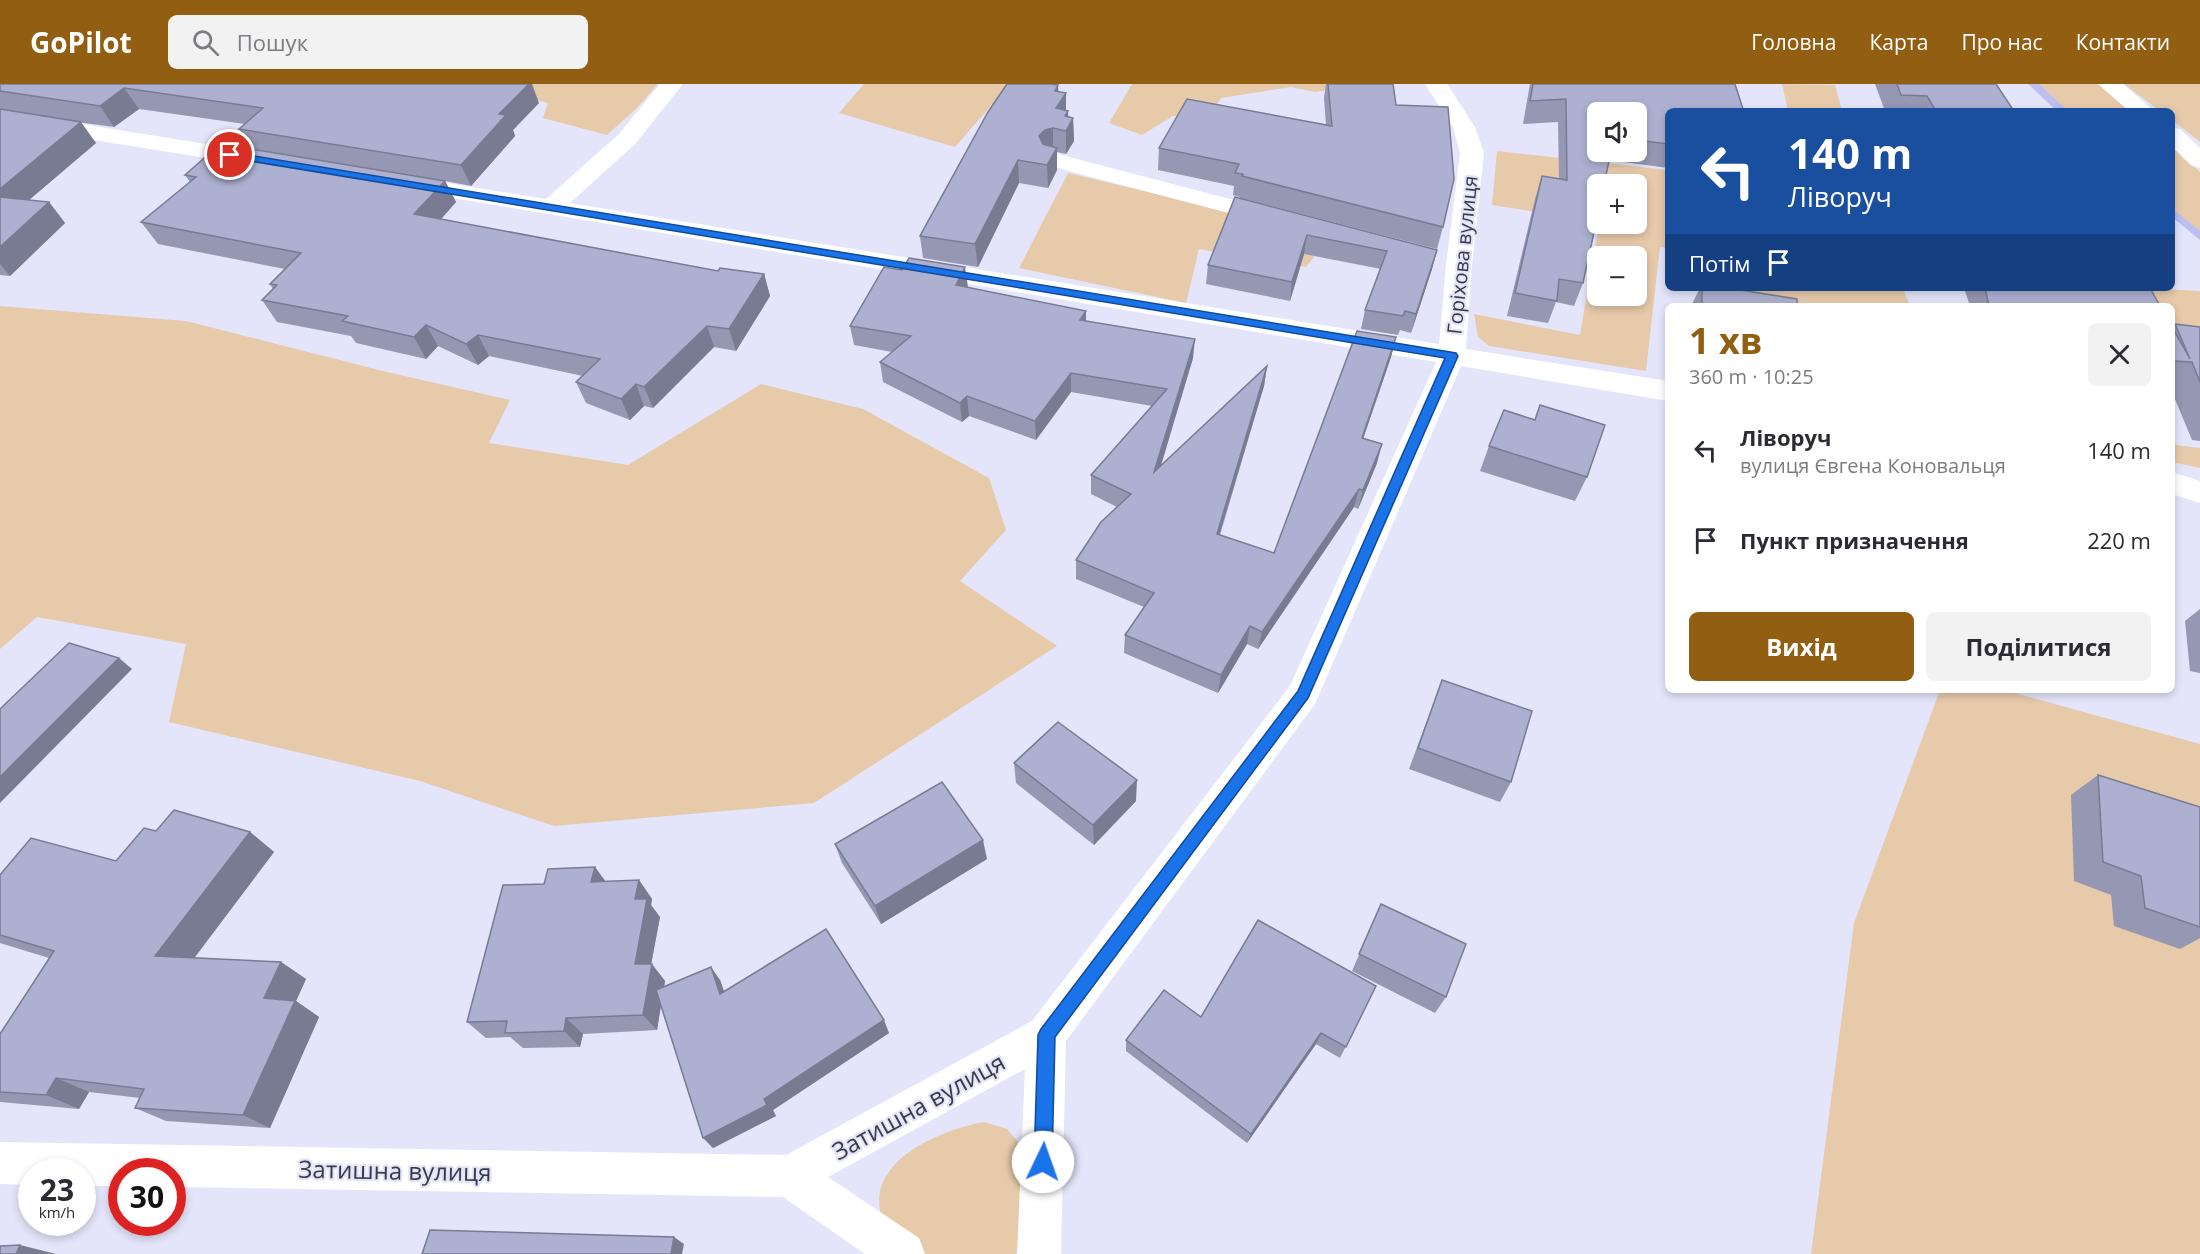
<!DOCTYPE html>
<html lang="uk">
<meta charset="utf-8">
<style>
:root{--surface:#fff;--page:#f2f2f3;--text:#2b2b33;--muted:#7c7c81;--accent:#925e12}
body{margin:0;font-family:"Open Sans",sans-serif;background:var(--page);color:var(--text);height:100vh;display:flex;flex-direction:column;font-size:22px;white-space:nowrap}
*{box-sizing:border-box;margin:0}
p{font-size:20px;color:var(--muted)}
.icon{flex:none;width:33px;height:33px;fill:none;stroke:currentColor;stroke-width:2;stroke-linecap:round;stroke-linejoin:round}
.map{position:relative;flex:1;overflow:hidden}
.drawer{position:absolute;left:1665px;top:219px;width:510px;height:390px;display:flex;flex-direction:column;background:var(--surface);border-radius:9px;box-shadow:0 3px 9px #0003}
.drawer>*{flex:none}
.banner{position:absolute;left:1665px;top:24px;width:510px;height:183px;border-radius:9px;box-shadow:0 3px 9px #0003;background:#1a4fa0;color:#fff;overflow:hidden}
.buttons{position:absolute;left:1587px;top:18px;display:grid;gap:12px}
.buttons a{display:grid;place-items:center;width:60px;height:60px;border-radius:9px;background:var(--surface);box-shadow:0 3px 9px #0003;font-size:30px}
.speed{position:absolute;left:18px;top:1074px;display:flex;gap:12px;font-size:30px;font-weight:700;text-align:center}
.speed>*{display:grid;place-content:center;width:78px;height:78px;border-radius:50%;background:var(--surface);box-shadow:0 3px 9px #0003;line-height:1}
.speed small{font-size:15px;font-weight:400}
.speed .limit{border:9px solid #d22;background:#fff;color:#111}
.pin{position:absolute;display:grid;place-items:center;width:51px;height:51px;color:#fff;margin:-26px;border:3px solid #fff;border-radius:50%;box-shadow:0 2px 6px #0007}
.me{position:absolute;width:66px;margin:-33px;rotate:3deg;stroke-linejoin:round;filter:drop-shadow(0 0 4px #0008)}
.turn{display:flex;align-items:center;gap:21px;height:126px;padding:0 24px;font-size:27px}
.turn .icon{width:78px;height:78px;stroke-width:2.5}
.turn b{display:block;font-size:42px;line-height:51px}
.then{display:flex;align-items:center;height:57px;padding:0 24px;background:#0003;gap:12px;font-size:22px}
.round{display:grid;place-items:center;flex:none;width:63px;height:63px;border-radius:9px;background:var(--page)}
.headline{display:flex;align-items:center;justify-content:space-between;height:102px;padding:0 24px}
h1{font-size:36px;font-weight:700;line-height:45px;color:var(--accent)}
.cta{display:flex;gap:12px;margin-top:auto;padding:12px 24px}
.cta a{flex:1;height:69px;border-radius:9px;background:var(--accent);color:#fff;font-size:24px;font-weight:700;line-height:69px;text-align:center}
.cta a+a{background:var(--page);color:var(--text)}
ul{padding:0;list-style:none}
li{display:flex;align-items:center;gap:18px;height:90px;padding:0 24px}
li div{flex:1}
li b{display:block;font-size:22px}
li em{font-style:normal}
header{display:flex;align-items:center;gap:36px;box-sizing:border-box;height:84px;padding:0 30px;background:var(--accent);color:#fff}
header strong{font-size:28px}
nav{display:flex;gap:33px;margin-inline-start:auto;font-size:21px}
.search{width:420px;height:54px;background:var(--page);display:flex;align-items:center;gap:15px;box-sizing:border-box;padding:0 21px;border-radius:9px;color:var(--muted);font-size:22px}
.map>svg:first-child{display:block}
.green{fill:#e7caaa;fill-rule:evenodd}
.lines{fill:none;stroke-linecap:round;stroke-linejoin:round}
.stream{fill:#bcbff0;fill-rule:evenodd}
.street{fill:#fff;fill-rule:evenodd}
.wall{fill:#9597b3;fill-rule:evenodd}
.shaded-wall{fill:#797b92}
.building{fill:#adb0d0;stroke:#797b92;stroke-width:1.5}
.route{fill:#1a73e8;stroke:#114b97;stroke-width:1.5}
.labels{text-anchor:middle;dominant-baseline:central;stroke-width:4.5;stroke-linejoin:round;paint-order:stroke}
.street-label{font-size:20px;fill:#3a3b48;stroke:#e4e5fa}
.near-street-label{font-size:24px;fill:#3a3b48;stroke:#e4e5fa}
</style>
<header>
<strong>GoPilot</strong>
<div class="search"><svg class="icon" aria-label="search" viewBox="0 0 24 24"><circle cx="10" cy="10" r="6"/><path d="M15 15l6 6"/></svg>Пошук</div>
<nav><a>Головна</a><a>Карта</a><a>Про нас</a><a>Контакти</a></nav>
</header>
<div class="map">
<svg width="2200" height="1170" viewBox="0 0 2200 1170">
<rect width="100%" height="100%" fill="#e4e5fa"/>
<g class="green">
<polygon points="504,0 658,0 637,24 607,51 543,34 548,19 498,6"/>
<polygon points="864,0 1010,0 955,63 839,29"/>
<polygon points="1132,0 1366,0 1315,8 1291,3 1221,14 1210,32 1173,32 1142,51 1109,39"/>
<polygon points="1782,0 1835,1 1842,27 1788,27"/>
<polygon points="2033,0 2101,0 2133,27 2063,27"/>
<polygon points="2124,0 2200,0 2200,58 2172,36 2172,27 2160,27"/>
<polygon points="2172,61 2200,88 2200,153 2172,127"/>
<path d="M1497,67L1668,86V164L1660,163L1646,287L1489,262L1478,253L1474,230L1580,251L1599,140H1636V100H1598L1597,137L1492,121ZM1598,172H1636V212H1598Z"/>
<polygon points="1068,89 1253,133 1318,168 1306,183 1199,165 1186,219 1019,184"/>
<polygon points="1721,204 1903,204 1910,222 1759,222"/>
<polygon points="2142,204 2200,207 2200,261 2172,257 2172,222 2095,222"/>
<polygon points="0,222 186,237 387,288 510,316 489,359 628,381 761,300 863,325 989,394 1006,446 960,497 1057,562 814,719 554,742 420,697 169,638 186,560 37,533 0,565"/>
<polygon points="2172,353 2176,361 2200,364 2200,384 2172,378"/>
<polygon points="1940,606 2004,606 2200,660 2200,1170 1811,1170 1854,839"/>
<path d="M984,1038L1007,1045L1023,1064L1025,1144L1016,1170H915C908,1163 886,1146 883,1137C861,1078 940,1046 984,1038Z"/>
</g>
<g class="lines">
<g class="stream">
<polygon points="2028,0 2039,0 2068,27 2057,27"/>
<polygon points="2172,124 2200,147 2200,156 2172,133"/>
</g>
<g class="street">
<polygon points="660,0 683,0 635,60 570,119 1439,260 1446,181 1460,69 1453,43 1425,0 1447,0 1475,43 1484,69 1472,181 1466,265 1668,297 1668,317 1461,282 1315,620 1066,957 1061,1170 1017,1170 1025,985 828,1093 919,1154 925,1170 865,1170 783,1113 172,1103 172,1088 122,1088 122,1102 82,1102 82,1088 32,1088 32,1101 0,1100 0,1058 786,1071 1032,937 1290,602 1436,278 405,106 397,104 393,99 397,94 405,92 546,115 619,50"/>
<polygon points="2098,0 2123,0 2154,27 2129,27"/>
<polygon points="0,27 256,68 264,70 268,75 264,80 256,82 0,41"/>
<polygon points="2172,43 2180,45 2200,64 2200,84 2192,82 2172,63"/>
<polygon points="1054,69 1283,129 1286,134 1283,139 1274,141 1046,81 1042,76 1046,71"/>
<polygon points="2172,388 2200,397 2200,419 2172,410"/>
</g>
</g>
<g class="wall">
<polygon points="0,0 539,19 513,46 515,52 471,102 445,97 456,118 441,135 718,187 764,190 770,212 736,267 714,263 653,324 644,322 630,336 586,319 576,298 583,292 489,272 478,281 438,262 426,275 356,259 351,252 277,238 262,216 273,205 270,200 285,185 158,160 141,138 190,98 185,91 252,65 239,45 245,40 139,25 114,43 77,38 96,59 29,116 49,118 65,139 10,192 0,191"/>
<polygon points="1326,0 1393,0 1396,21 1443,143 1437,165 1240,114 1240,113 1233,111 1234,102 1158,86 1159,64 1326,41 1324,14"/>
<path d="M1530,0H1735L1668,27V84L1609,76L1583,199L1574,222L1556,218L1548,239L1507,232L1535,115L1542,92L1559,95L1558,38L1523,40ZM1636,28V68H1598Z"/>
<polygon points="1875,0 1996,0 2014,27 1885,27"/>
<polygon points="1058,8 1066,26 1068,27 1068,33 1073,34 1074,57 1066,70 1057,68 1057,86 1048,104 1019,99 978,183 923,174 920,152"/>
<polygon points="1235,113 1437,166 1432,185 1411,249 1400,246 1398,251 1361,245 1365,226 1381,185 1304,170 1290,217 1206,200 1208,181"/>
<polygon points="967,203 1086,227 1086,237 1193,274 1161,382 1267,282 1264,302 1220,451 1274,469 1396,253 1391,273 1363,354 1377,379 1358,425 1354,423 1258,565 1247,560 1218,609 1124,569 1125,551 1144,523 1076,495 1076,476 1117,423 1091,410 1091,391 1152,322 1071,308 1036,356 969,332 962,338 883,298 880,278 892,268 854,261 850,242"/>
<polygon points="1700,204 1728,204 1797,222 1691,222"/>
<polygon points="1964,204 2150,204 2160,222 1967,222 1969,219"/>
<polygon points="2175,240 2200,243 2200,357 2192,356 2172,308 2172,243"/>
<polygon points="1535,336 1587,393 1575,417 1480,387 1489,362"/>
<polygon points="2200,525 2200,589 2190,587 2185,537"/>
<polygon points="1442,596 1511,698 1500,718 1409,685"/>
<polygon points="1014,679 1136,717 1094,761 1016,699"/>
<polygon points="2098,691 2200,723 2200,854 2180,865 2114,842 2111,811 2074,797 2071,711"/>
<polygon points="156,747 250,748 274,768 194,874 281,878 306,895 296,917 319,933 270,1044 166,1037 135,1024 140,1014 89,1008 79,1025 0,1018 0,950 49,874 0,859 0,791 116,777"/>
<polygon points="835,760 987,775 881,840 842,779"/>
<polygon points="639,796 652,815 651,821 660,833 651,880 665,897 664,902 720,896 724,908 889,949 773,1026 776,1032 713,1064 661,921 657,946 583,950 580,963 523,964 510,953 486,954 467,938 606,797"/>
<polygon points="1381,820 1446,913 1435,929 1352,887"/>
<polygon points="1376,902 1340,974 1316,960 1247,1059 1126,967 1126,956 1201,933"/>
</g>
<g class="shaded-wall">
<polygon points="529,0 532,0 539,19 513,46 515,52 471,102 461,81 499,30"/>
<polygon points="1058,1 1059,21 1066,9 1066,30 1068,27 1069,43 1073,34 1074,57 1066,70 1066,47 1058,46 1055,7"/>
<polygon points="124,4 139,25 114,43 100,22"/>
<polygon points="81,38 96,59 9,133 0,122 0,105"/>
<polygon points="1053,44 1053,67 1040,75 1039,52 1045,46"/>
<polygon points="1057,64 1057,86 1048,104 1047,81"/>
<polygon points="1018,76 1019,99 978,183 975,160"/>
<polygon points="445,97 456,118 426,152 414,130"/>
<polygon points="49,118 65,139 10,192 0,180 0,163"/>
<polygon points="1307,151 1304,170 1290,217 1292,198"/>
<polygon points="1437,166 1432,185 1411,249 1416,230"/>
<polygon points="965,183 968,203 956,201"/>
<polygon points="764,190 770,212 736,267 729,245"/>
<polygon points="1086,227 1086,247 1080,236"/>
<polygon points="426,241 438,262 426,275 414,253"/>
<polygon points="707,242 714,263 653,324 644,303"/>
<polygon points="478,251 489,272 478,281 466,260"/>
<polygon points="1396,253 1391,273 1357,373 1362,354"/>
<polygon points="1195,255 1193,274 1153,407 1154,388"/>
<polygon points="1267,282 1264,302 1214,468 1217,450"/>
<polygon points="1071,289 1071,308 1036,356 1035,337"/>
<polygon points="636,300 644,322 630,336 621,315"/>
<polygon points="967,312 969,332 962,338 960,319"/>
<polygon points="1382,360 1377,379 1358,425 1363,406"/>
<polygon points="1359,405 1354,423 1258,565 1262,548"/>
<polygon points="1250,542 1247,560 1218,609 1221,591"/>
<polygon points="119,574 132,585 0,719 0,693"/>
<polygon points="1137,696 1136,717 1094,761 1093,741"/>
<polygon points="250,748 274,768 183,889 155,872"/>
<polygon points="983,756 987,775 881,840 875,822"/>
<polygon points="595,783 609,802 591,798"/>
<polygon points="639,796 652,815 651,821 660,833 648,897 635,880 635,815"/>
<polygon points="281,878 306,895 296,917 319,933 270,1044 243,1031 264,914"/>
<polygon points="652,880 665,897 657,946 643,931"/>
<polygon points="711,883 720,896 730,924 720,910"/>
<polygon points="566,934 583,950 580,963 564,947"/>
<polygon points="884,936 889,949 773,1026 776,1032 713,1064 703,1054 764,1015"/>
<polygon points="1321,949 1316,960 1247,1059 1251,1050"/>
<polygon points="56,994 89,1008 79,1025 46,1011"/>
<polygon points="674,1153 684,1160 682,1170 671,1170"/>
<polygon points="20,1161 56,1170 16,1170"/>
</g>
<g class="building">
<polygon points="0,0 529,0 499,30 506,31 461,81 239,45 263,24 124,4 100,22 0,7"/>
<polygon points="1007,0 1051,0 1058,1 1055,7 1066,9 1056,24 1068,27 1065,32 1073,34 1066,47 1053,44 1045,46 1039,52 1043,60 1057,64 1047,81 1018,76 975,160 920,152 988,28"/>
<polygon points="1328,0 1393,0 1396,21 1448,23 1454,95 1443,143 1242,92 1243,90 1235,89 1239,80 1159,64 1187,15 1332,42"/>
<polygon points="1533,0 1735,0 1743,25 1756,26 1756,27 1668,27 1668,60 1636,56 1636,28 1598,28 1598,68 1611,68 1604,100 1598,100 1598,130 1583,199 1559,195 1557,217 1515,209 1542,92 1567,96 1566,15 1530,17"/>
<polygon points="1897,0 1996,0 2014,27 1936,27 1927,12 1901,11"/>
<polygon points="0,25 81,38 0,105"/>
<polygon points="220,60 445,97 414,130 718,187 720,184 764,190 729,245 707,242 644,303 636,300 621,315 576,298 600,275 478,251 466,260 426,241 414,253 342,237 348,232 262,216 277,201 270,200 301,169 141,138 196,93 185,91"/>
<polygon points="0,113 49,118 0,163"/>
<polygon points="1235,113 1437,166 1416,230 1405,227 1403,232 1365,226 1387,167 1307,151 1292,198 1208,181"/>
<polygon points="909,174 965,183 956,201 1086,227 1080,236 1195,255 1154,388 1267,282 1217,450 1274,469 1357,247 1396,253 1362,354 1382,360 1363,406 1359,405 1262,548 1250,542 1221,591 1125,551 1154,509 1076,476 1101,438 1131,410 1091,391 1167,305 1071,289 1035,337 967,312 960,319 880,278 911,252 850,242 884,183 902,186"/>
<polygon points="1702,204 1728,204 1797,215 1797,222 1702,222"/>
<polygon points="1985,204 2150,204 2160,222 1989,222"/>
<polygon points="2175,240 2200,243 2200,298 2192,278 2172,277 2172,243 2190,275"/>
<polygon points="1540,321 1605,341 1587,393 1489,362 1504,326 1535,336"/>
<polygon points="69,559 119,574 0,693 0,625"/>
<polygon points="1442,596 1532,627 1511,698 1418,664"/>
<polygon points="1058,638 1137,696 1093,741 1014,679"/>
<polygon points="2098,691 2200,723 2200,843 2145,824 2141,792 2103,778"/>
<polygon points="942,698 983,756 875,822 835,760"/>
<polygon points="174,726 250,748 155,872 281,878 264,914 295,917 243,1031 135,1024 144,1005 56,994 46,1011 0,1008 0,950 54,867 0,851 0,791 31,754 116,777 144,744 156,747"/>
<polygon points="595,783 591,798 639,796 635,815 647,815 635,880 652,880 643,931 566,934 564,947 505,949 507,937 467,938 503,801 544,800 548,785"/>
<polygon points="1381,820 1466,860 1446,913 1359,870"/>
<polygon points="1258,836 1376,902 1346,963 1321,949 1251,1050 1126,956 1164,906 1201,933"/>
<polygon points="826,845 884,936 764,1015 767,1021 703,1054 656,906 711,883 720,910"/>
<polygon points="430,1146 674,1153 671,1170 422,1170"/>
<polygon points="20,1161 16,1170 0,1170 0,1162"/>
</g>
<polygon class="route" points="230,68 1456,269 1458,272 1308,614 1055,953 1052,1078 1049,1084 1043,1087 1037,1084 1034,1078 1038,951 1041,945 1298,607 1445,274 226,73 225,71"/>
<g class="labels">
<g class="street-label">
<text transform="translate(1462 171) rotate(-84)">Горіхова вулиця</text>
</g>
<g class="near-street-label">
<text transform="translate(918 1022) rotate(-29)">Затишна вулиця</text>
<text transform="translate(395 1086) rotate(1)">Затишна вулиця</text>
</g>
</g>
</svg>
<div class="buttons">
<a><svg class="icon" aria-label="sound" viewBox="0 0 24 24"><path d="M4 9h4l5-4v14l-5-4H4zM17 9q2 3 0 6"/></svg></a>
<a>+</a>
<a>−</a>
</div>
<div class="speed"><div>23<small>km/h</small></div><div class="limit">30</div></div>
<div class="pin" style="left:230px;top:71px;background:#d93025"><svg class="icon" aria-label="arrive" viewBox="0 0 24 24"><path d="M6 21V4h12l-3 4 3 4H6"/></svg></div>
<svg class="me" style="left:1043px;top:1078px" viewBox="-20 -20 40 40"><circle r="19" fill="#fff"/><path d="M0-13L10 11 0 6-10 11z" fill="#1a73e8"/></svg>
<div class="banner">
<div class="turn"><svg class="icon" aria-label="left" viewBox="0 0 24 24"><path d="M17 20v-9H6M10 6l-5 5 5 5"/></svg><div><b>140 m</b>Ліворуч</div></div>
<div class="then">Потім<svg class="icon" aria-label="arrive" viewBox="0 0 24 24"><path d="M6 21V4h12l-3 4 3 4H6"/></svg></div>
</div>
<section class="drawer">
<div class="headline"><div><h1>1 хв</h1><p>360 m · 10:25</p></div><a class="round"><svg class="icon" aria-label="close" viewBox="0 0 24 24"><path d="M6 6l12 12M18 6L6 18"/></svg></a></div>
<ul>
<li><svg class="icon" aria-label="left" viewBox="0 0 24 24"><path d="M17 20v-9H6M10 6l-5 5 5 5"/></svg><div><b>Ліворуч</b><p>вулиця Євгена Коновальця</p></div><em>140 m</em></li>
<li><svg class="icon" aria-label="arrive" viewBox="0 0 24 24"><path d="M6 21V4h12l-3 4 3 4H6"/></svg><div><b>Пункт призначення</b></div><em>220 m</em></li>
</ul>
<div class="cta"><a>Вихід</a><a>Поділитися</a></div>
</section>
</div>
